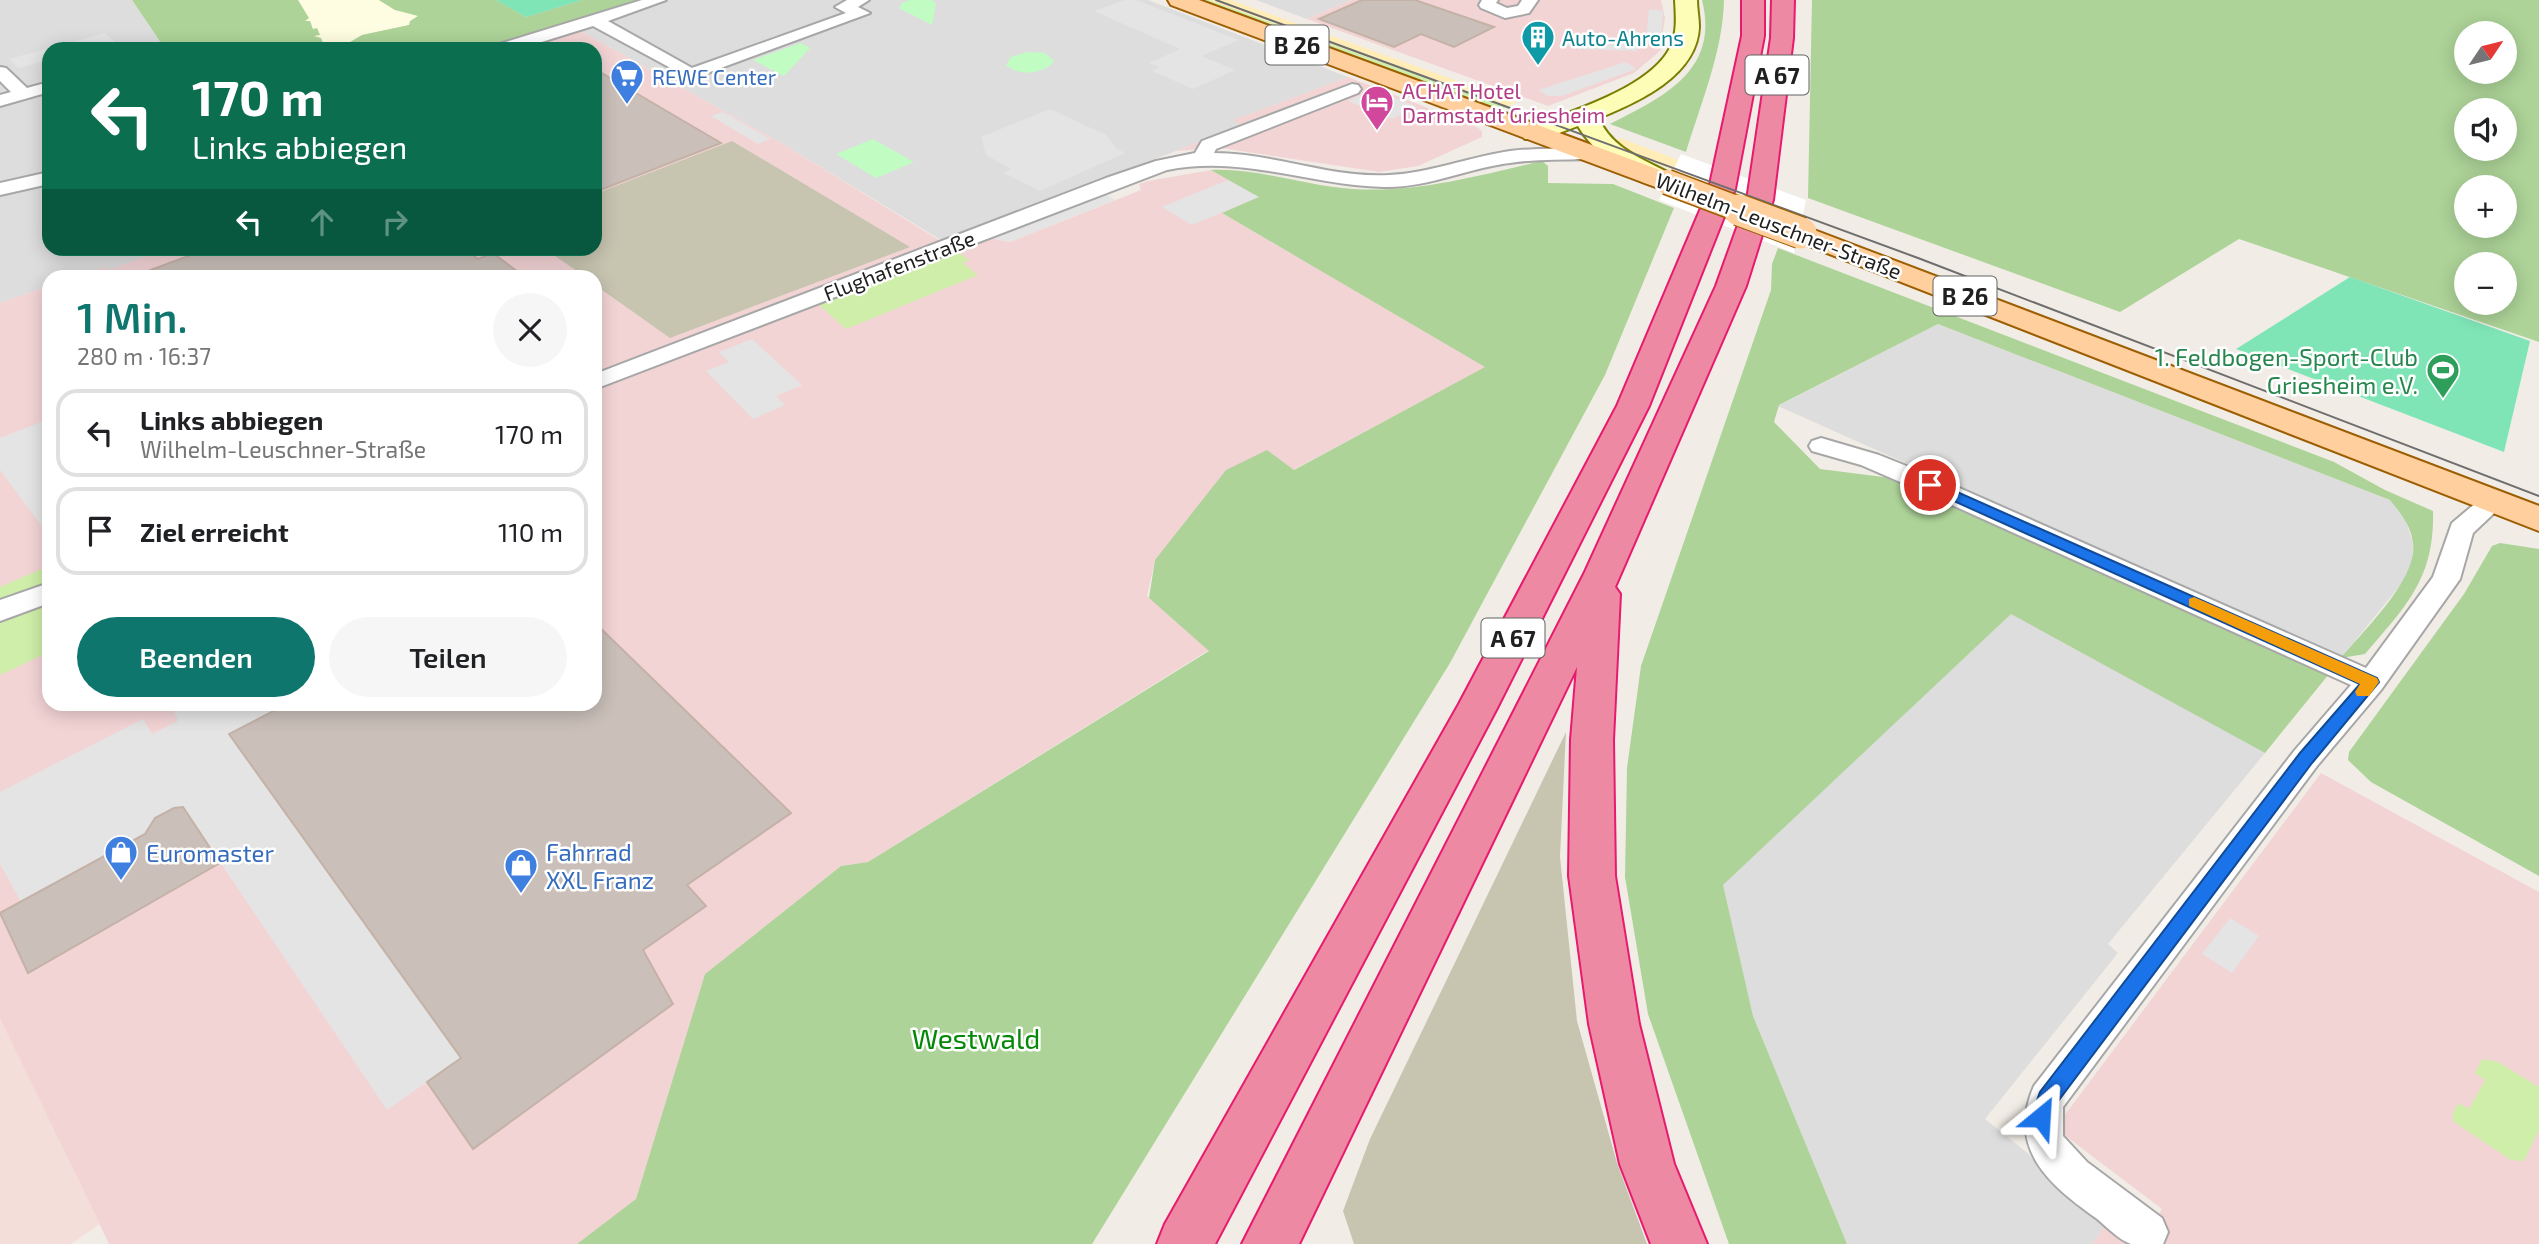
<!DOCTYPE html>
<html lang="de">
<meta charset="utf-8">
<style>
:root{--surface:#fff;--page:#f6f6f6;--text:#202124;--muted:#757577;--line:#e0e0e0;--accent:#0f766e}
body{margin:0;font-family:"Exo 2",sans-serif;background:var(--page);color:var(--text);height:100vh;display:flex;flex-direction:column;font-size:26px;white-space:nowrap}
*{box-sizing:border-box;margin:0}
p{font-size:23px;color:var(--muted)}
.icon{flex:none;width:38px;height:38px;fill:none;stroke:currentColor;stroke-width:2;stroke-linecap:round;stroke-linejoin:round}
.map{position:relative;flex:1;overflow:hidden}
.panel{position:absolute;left:42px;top:270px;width:560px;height:441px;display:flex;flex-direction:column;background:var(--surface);border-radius:21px;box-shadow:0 4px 18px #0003}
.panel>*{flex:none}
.hud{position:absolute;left:42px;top:42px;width:560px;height:214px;border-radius:21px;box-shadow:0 4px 18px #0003;background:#0b6e4f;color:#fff;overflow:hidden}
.needle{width:46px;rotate:55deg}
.buttons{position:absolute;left:2454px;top:21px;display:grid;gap:14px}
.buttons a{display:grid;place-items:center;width:63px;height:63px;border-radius:50%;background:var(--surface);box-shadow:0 4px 18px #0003;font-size:35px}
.pin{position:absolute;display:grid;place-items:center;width:60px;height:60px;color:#fff;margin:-30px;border:4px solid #fff;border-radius:50%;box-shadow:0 2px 7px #0007}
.me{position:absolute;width:77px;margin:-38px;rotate:27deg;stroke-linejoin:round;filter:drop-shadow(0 0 5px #0008)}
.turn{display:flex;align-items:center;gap:24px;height:147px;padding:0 35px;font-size:32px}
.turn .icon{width:91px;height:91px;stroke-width:2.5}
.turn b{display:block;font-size:49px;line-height:60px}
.lanes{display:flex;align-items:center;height:66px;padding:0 35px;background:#0003;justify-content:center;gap:35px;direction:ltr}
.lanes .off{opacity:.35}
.round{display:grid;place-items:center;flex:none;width:74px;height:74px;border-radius:37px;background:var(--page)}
.summary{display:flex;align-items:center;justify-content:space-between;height:119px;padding:0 35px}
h1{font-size:42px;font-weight:600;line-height:52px;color:var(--accent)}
.button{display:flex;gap:14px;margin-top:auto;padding:14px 35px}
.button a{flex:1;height:80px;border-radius:42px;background:var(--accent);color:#fff;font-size:28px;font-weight:600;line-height:80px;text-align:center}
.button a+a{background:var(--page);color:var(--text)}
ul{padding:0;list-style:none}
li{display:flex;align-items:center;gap:21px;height:88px;margin:0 14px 10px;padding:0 21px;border:4px solid var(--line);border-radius:21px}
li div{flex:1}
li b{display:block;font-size:26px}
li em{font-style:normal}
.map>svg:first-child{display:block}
.residential{fill:#dedddd}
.commercial{fill:#f3d4d5}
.education{fill:#fffde1}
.military{fill:#f4ded9}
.construction{fill:#c7c5b0}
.grass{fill:#cfeea9}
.forest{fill:#add398;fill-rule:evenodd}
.sand{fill:#ffecb6}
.park{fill:#c1fdc2}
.pitch{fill:#7fe5b7}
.parking{fill:#e4e4e4}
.pier{fill:#fff}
.building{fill:#cabfb9;stroke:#c4b2a7;stroke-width:2}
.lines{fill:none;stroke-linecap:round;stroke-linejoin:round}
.street-casing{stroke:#a7a7a7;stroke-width:4}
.secondary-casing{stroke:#797e00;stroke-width:4}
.primary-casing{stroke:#9c5e00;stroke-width:4}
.highway-casing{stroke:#e81a6e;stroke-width:4}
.street{fill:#fff;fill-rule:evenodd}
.secondary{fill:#fefdb7;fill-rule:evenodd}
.primary{fill:#ffcf9d;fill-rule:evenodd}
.highway{fill:#ed89a2;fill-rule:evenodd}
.tram{stroke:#6e6e6e;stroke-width:2}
.primary-bridge-far1-casing{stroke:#9c5e00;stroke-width:27;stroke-linecap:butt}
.primary-bridge-casing{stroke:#9c5e00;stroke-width:33;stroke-linecap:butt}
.primary-bridge-far1{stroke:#ffcf9d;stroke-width:24}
.primary-bridge{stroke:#ffcf9d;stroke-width:31}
.route{fill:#1a73e8;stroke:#114b97;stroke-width:2}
.slow{fill:#f59e0b}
.labels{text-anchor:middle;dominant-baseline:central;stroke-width:5;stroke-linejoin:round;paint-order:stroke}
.far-culture-label{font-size:21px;fill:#0d838f;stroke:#fff;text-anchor:start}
.far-shop-label{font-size:21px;fill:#366cbe;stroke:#fff;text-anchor:start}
.far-hotel-label{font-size:21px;fill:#b23c85;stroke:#fff;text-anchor:start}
.far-street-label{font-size:21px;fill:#202020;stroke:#fff}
.shield{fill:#fff;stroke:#636363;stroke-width:2}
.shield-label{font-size:23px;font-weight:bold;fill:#202020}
.leisure-label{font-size:24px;fill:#27864d;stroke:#fff;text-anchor:end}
.shop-label{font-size:24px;fill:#366cbe;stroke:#fff;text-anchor:start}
.near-park-label{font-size:28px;fill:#048906;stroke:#fff}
</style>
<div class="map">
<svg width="2539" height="1244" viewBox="0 0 2539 1244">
<rect width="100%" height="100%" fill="#f1ede6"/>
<g class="residential">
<polygon points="0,0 1148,0 1348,77 1234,120 1241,125 1176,151 941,240 783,144 579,30 518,49 49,49 49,248 171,249 108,270 105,267 77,276 49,276 49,286 0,303"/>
<polygon points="1256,0 1351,0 1307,19"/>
<polygon points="1938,324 2390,500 2406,521 2413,543 2412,564 2402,583 2341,658 1778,406"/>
<polygon points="2011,613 2265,753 2108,944 2118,953 1985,1119 2110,1219 2092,1244 1847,1244 1753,1016 1722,885"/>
</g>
<g class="commercial">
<polygon points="1351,0 1661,0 1665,18 1660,51 1634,73 1548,106 1307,19"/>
<polygon points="579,30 783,144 957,251 990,238 1010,242 1141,190 1139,184 1148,181 1211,170 1259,197 1222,213 1486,367 1293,470 1155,560 1147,596 1209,650 868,862 841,866 705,974 636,1200 577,1244 109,1244 0,1019 0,303 49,286 49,704 595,704 595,276 77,276 105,267 108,270 171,248 595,248 595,49 518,49"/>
<polygon points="1348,77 1477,127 1482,131 1482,137 1418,166 1379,172 1221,148 1176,151 1240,125 1233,120"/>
<polygon points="2321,773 2539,892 2539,1244 2092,1244 2110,1219 2148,1232 2162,1209 2055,1128"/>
</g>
<polygon class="education" points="132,0 379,0 395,10 419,15 410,25 362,35 347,44 321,49 186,49 180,45 165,49"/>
<polygon class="military" points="0,1019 100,1224 71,1244 0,1244"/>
<g class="construction">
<polygon points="732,141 910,247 670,338 595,285 595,276 584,276 545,249 595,248 595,194"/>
<polygon points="1566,732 1560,857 1577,1021 1617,1163 1647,1244 1354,1244 1343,1211 1370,1139"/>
</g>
<g class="grass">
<polygon points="1196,0 1209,0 1506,107 1499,111"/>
<polygon points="957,251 969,260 963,263 978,275 846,329 819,305"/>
<polygon points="49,566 49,581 0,600 0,587"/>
<polygon points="49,603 49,652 0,675 0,622"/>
<polygon points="2482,1059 2498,1062 2539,1087 2539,1130 2524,1161 2511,1160 2454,1122 2452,1115 2458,1103 2469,1109 2485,1080 2475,1073"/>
</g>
<g class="forest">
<polygon points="132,0 298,0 309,18 305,21 310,21 313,29 317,28 320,35 314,36 321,38 325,48 347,44 362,35 409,25 410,21 418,16 395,10 379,0 496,0 526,17 582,0 641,0 485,49 186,49 180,45 165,49"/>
<path d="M1702,0H1724C1723,51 1701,103 1686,152L1610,124C1663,97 1720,71 1702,0Z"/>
<path d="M1812,0H2539V342L2239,239L2120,312L1808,198ZM2504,33V72H2466V33ZM2504,110V149H2466V110ZM2504,187V226H2466V187ZM2504,264V303H2466V264Z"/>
<path d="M1542,161L1548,166V183L1613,184L1674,208L1605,375L1450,663L1092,1244H577L636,1199L705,974L841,866L868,862L1209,651L1149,598L1155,560L1226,470L1267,450L1294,470L1485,367L1222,213L1258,197L1211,170C1260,168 1305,186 1353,189C1418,193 1480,175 1542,161Z"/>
<path d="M1778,248L2334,462L2385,490L2433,511C2435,578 2406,606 2365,654L2341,658C2364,630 2418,579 2413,543C2411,525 2400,513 2390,500L1938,324L1779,405L1774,422L1820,469L1899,479L2329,674L2265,753L2011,614L1723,885L1753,1016L1847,1244H1729L1648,1014L1625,877L1627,768L1641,666L1771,290L1772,264Z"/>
<polygon points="2500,543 2539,549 2539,876 2371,782 2348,760 2349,752 2464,594 2492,546"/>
</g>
<g class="sand">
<polygon points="1209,0 1231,0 1516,102 1506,107"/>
<polygon points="1620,138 1678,160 1673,170 1610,145"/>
</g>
<g class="park">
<polygon points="910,0 931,0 936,3 932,25 899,8 902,3"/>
<polygon points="801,43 810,48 784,76 753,60"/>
<path d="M1027,52L1045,53L1054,61C1044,75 1018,76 1006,65L1011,57Z"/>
<polygon points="873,139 914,162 876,178 836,154"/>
</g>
<g class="pitch">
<polygon points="496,0 582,0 526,17"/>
<polygon points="2350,277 2530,341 2504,452 2236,349"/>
</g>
<g class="parking">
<polygon points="1125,0 1136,0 1239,40 1201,56 1235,70 1193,89 1152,71 1160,67 1149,63 1180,49 1094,11"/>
<polygon points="1649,9 1663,11 1661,42 1646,41"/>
<polygon points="105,33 115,42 90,49 49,49 49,60 18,68 9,59"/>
<polygon points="1568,38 1638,44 1637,51 1577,49 1566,45"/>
<polygon points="1626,62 1636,69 1562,96 1548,96 1538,90"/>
<polygon points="1366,93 1380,99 1388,95 1417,107 1392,119 1348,101"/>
<polygon points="1050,109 1106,135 1116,148 1125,153 1040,191 1003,173 1011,169 986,155 981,137"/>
<polygon points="723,112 770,139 758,144 711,116"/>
<polygon points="1228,180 1259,197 1192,225 1162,207"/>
<polygon points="1104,193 1115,200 1010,242 990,238"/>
<polygon points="752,339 802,385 776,396 785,405 753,419 706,371 729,362 719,352"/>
<polygon points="49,419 49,536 0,470 0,438"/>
<polygon points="171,704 287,704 230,734 461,1058 387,1110 183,807 173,808 155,818 151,824 155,829 21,902 0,864 0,792 143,719 152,734 178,721"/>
<polygon points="2230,918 2259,936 2232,973 2202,954"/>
</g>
<polygon class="pier" points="1681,154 1806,200 1794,253 1659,200"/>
<g class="building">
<polygon points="1362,0 1415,0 1494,27 1454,47 1421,34 1394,47 1319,19"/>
<polygon points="595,69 721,143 595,192"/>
<polygon points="210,248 464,248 478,259 493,253 523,276 140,276 140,274"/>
<polygon points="595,623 791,813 687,885 706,906 643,950 673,1004 473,1149 427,1082 461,1058 229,734 287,704 595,704"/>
<polygon points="183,807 220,863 28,973 0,913 145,834 155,818 174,808"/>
</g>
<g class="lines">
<defs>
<g id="street">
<polygon points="642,0 666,0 608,21 692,68 846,13 835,7 847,0 869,0 858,7 870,13 691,79 593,26 519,49 494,49 496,45"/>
<polygon points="1482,0 1498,0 1496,3 1507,8 1518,6 1522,0 1538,0 1529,13 1505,18 1481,8 1479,5"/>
<polygon points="0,67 6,68 27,88 49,82 49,92 0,106 0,95 11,92 0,81"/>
<path d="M1352,84L1358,85L1361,89L1358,93L1216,149L1214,153C1273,153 1330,178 1389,175C1431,173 1469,157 1510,151C1535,148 1560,149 1585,147L1594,153L1585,159C1560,160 1535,159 1510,163C1468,168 1428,188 1384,187C1309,185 1243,155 1167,170L595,389V374L1106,178L1156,161L1195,153L1202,141Z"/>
<polygon points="49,172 49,184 0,195 0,183"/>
<path d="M1821,438L1879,455L1939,479L2366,668L2433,577L2452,523L2484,496H2502L2506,502L2473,533L2460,579L2381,690L2317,766L2063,1107V1136L2087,1162L2162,1218L2168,1232L2163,1244C2154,1244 2139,1244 2131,1244C2119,1240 2106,1226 2096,1218C2048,1184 2007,1148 2034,1086L2295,750L2351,685L1921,491L1861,465L1812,451L1809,446L1812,441Z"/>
<polygon points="49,583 49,603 0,621 0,600"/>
</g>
<path id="secondary" d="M1675,0H1697C1697,9 1699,18 1699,27C1697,76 1638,102 1599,118C1610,148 1645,160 1671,174L1675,180L1671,186C1641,193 1592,151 1578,126L1543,139H1525L1521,134L1525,129C1566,113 1642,91 1667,53C1678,37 1676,18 1675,0Z"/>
<g id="primary">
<polygon points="1168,0 1199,0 1676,176 1680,182 1676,188 1658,188 1171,5"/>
<polygon points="1801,225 2539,506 2539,531 1791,239 1787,233 1791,227"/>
</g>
<g id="highway">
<polygon points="1742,0 1764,0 1764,36 1735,189 1649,406 1497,708 1215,1244 1157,1244 1165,1224 1459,704 1617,406 1709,189 1742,36"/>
<polygon points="1772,0 1794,0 1793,38 1773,200 1746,286 1615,587 1620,594 1613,740 1615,876 1639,1024 1674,1164 1707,1244 1651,1244 1620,1164 1589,1024 1569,876 1571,740 1577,667 1299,1244 1242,1244 1584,574 1716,286 1747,200 1771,38"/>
</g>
</defs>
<use href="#street" class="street-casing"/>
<use href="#secondary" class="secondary-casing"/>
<use href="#primary" class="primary-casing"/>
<use href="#highway" class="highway-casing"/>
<use href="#street" class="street"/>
<use href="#secondary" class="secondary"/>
<use href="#primary" class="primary"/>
<use href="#highway" class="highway"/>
<polyline class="tram" points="1216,0 1918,258 2539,496"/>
<defs>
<polyline id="primary-bridge-far1" points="1667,182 1744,211"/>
<polyline id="primary-bridge" points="1739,210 1801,233"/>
</defs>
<use href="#primary-bridge-far1" class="primary-bridge-far1-casing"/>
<use href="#primary-bridge" class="primary-bridge-casing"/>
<use href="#primary-bridge-far1" class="primary-bridge-far1"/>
<use href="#primary-bridge" class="primary-bridge"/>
</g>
<polygon class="route" points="1930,480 2377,678 2379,682 2312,763 2056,1104 2049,1124 2041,1127 2034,1124 2031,1117 2040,1092 2300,753 2360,684 1925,488 1923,485"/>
<polygon class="slow" points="2194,597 2377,678 2379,682 2369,696 2357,696 2355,692 2360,684 2189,606 2189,599"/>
<defs>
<symbol id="building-pin" viewBox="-11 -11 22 30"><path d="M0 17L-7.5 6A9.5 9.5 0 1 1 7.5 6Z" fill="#0f9aa8" stroke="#fff"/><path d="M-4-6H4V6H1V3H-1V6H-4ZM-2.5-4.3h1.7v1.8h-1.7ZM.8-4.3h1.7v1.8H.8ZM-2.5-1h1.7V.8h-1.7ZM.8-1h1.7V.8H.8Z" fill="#fff"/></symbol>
<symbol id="supermarket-pin" viewBox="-11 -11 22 30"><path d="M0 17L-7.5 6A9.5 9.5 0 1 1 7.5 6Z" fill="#3f7fe0" stroke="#fff"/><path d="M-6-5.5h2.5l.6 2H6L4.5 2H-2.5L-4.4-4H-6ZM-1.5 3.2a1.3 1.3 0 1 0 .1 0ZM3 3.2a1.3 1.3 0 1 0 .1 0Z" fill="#fff"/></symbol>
<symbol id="hotel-pin" viewBox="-11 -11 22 30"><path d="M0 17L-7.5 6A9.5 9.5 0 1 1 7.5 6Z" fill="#d1479c" stroke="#fff"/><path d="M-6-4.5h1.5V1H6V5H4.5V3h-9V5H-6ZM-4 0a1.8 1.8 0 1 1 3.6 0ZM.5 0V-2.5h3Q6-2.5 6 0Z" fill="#fff"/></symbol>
<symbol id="stadium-pin" viewBox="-11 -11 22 30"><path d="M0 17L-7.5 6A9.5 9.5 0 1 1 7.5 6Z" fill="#2e9e5b" stroke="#fff"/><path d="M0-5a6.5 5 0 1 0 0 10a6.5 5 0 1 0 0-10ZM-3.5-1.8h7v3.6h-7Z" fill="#fff"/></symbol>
<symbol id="shop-pin" viewBox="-11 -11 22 30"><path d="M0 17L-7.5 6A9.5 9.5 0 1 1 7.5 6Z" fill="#3f7fe0" stroke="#fff"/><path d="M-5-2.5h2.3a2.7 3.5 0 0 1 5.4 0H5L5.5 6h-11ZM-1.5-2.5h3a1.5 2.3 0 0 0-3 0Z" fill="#fff"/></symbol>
</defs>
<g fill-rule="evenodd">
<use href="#building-pin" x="1519" y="18" width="38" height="52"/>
<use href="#supermarket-pin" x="608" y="57" width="38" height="52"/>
<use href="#hotel-pin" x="1358" y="83" width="38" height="52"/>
<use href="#stadium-pin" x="2424" y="351" width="38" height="52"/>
<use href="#shop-pin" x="102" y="833" width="38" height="52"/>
<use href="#shop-pin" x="502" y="846" width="38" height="52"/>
</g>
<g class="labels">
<g class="far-culture-label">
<text x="1562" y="37">Auto-Ahrens</text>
</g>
<g class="far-shop-label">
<text x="652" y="76">REWE Center</text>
</g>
<g class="far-hotel-label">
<text x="1402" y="90">ACHAT Hotel<tspan x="1402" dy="24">Darmstadt Griesheim</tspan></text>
</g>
<g class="far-street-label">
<text transform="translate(1779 225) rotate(21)">Wilhelm-Leuschner-Straße</text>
<text transform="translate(899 265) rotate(-21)">Flughafenstraße</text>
</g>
<g class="shield">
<rect x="1265.5" y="25.5" width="63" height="39" rx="5"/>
<rect x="1745.5" y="55.5" width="63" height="39" rx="5"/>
<rect x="1933.5" y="276.5" width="63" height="39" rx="5"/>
<rect x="1481.5" y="618.5" width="63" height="39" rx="5"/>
</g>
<g class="shield-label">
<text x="1297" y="45">B 26</text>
<text x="1777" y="75">A 67</text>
<text x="1965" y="296">B 26</text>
<text x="1513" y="638">A 67</text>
</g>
<g class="leisure-label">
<text x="2418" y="356">1. Feldbogen-Sport-Club<tspan x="2418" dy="28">Griesheim e.V.</tspan></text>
</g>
<g class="shop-label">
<text x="546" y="851">Fahrrad<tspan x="546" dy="28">XXL Franz</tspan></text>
<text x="146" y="852">Euromaster</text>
</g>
<g class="near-park-label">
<text x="976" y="1038">Westwald</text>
</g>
</g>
</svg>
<div class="buttons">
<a><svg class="needle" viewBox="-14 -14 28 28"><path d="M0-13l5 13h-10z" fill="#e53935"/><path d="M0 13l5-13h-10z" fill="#757577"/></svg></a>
<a><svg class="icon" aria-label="sound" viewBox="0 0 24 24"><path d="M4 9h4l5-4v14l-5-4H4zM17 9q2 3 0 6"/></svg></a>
<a>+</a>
<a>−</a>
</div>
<div class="pin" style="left:1930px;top:485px;background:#d93025"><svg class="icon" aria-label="arrive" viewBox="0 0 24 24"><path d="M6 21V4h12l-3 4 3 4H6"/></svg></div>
<svg class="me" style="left:2041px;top:1117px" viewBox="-20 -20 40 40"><path d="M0-17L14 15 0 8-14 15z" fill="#1a73e8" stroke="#fff" stroke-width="4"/></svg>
<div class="hud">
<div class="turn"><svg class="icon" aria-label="left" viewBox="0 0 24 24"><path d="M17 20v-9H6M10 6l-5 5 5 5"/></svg><div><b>170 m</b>Links abbiegen</div></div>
<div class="lanes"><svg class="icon" aria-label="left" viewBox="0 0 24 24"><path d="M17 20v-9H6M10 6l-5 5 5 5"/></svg><svg class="icon off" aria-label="ahead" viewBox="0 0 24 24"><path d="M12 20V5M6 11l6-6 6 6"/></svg><svg class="icon off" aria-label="right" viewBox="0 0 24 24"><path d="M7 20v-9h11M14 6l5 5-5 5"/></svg></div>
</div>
<section class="panel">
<div class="summary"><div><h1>1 Min.</h1><p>280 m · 16:37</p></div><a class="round"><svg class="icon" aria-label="close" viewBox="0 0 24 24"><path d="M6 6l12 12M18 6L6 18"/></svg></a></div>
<ul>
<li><svg class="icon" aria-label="left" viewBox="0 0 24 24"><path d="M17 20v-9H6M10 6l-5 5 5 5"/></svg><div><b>Links abbiegen</b><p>Wilhelm-Leuschner-Straße</p></div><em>170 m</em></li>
<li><svg class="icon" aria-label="arrive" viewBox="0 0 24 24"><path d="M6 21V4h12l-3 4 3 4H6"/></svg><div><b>Ziel erreicht</b></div><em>110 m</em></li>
</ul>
<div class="button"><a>Beenden</a><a>Teilen</a></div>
</section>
</div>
